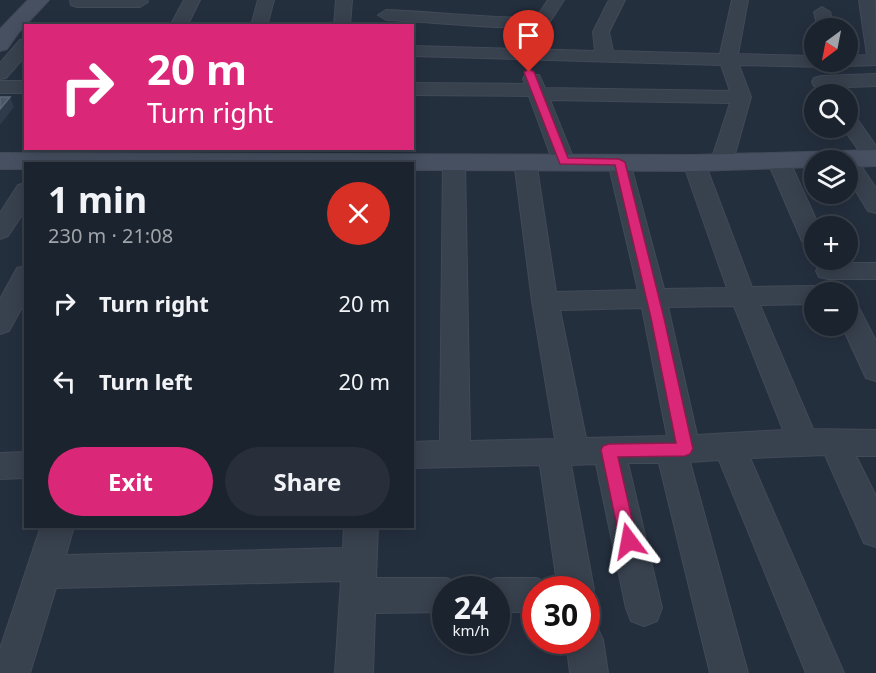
<!DOCTYPE html>
<meta charset="utf-8">
<style>
:root{--surface:#1b232e;--page:#282f3a;--text:#f1f3f6;--muted:#a0a4aa;--line:#39404a;--accent:#db2777}
body{margin:0;font-family:"Noto Sans",sans-serif;background:var(--page);color:var(--text);height:100vh;display:flex;flex-direction:column;font-size:22px;white-space:nowrap}
*{box-sizing:border-box;margin:0}
p{font-size:20px;color:var(--muted)}
.icon{flex:none;width:33px;height:33px;fill:none;stroke:currentColor;stroke-width:2;stroke-linecap:round;stroke-linejoin:round}
.map{position:relative;flex:1;overflow:hidden}
.sheet{position:absolute;left:24px;top:162px;width:390px;height:366px;display:flex;flex-direction:column;background:var(--surface);border-radius:0px;box-shadow:0 3px 15px #0003,0 0 0 2px var(--line)}
.sheet>*{flex:none}
.guide{position:absolute;left:24px;top:24px;width:390px;height:126px;border-radius:0px;box-shadow:0 3px 15px #0003,0 0 0 2px var(--line);background:#db2777;color:#fff;overflow:hidden}
.needle{width:39px;rotate:212deg}
.tools{position:absolute;left:804px;top:18px;display:grid;gap:12px}
.tools a{display:grid;place-items:center;width:54px;height:54px;border-radius:50%;background:var(--surface);box-shadow:0 3px 15px #0003,0 0 0 2px var(--line);font-size:30px}
.speed{position:absolute;left:432px;top:576px;display:flex;gap:12px;font-size:30px;font-weight:700;text-align:center}
.speed>*{display:grid;place-content:center;width:78px;height:78px;border-radius:50%;background:var(--surface);box-shadow:0 3px 15px #0003,0 0 0 2px var(--line);line-height:1}
.speed small{font-size:15px;font-weight:400}
.speed .limit{border:9px solid #d22;background:#fff;color:#111}
.pin{position:absolute;display:grid;place-items:center;width:51px;height:51px;color:#fff;margin:-62px -26px;border-radius:50% 50% 50% 0;rotate:-45deg;box-shadow:0 0 6px #0007}
.pin .icon{rotate:45deg}
.me{position:absolute;width:66px;margin:-33px;rotate:347deg;stroke-linejoin:round;filter:drop-shadow(0 0 4px #0008)}
.turn{display:flex;align-items:center;gap:21px;height:126px;padding:0 24px;font-size:27px}
.turn .icon{width:78px;height:78px;stroke-width:2.5}
.turn b{display:block;font-size:42px;line-height:51px}
.round{display:grid;place-items:center;flex:none;width:63px;height:63px;border-radius:32px;background:var(--page)}
.headline{display:flex;align-items:center;justify-content:space-between;height:102px;padding:0 24px}
h1{font-size:36px;font-weight:700;line-height:45px}
.primary-button{display:flex;gap:12px;margin-top:auto;padding:12px 24px}
.primary-button a{flex:1;height:69px;border-radius:36px;background:var(--accent);color:#fff;font-size:24px;font-weight:700;line-height:69px;text-align:center}
.primary-button a+a{background:var(--page);color:var(--text)}
ul{padding:0;list-style:none}
li{display:flex;align-items:center;gap:18px;height:78px;padding:0 24px}
li div{flex:1}
li b{display:block;font-size:22px}
li em{font-style:normal}
.map>svg:first-child{display:block}
.lines{fill:none;stroke-linecap:round;stroke-linejoin:round}
.street-casing{stroke:#414a57;stroke-width:2}
.secondary-casing{stroke:#414a57;stroke-width:2}
.street{fill:#38414e;fill-rule:evenodd}
.secondary{fill:#465061;fill-rule:evenodd}
.shaded-wall{fill:#2f3b4b}
.building{fill:#4b5868;stroke:#5c6777;stroke-width:1.5}
.route{fill:#db2777;stroke:#8e194d;stroke-width:1.5}
</style>
<div class="map">
<svg width="876" height="673" viewBox="0 0 876 673">
<rect width="100%" height="100%" fill="#242f3e"/>
<g class="lines">
<defs>
<g id="street">
<polygon points="70,0 147,0 148,2 140,7 77,7 71,5"/>
<polygon points="184,0 200,0 187,26 170,26"/>
<polygon points="258,0 274,0 267,26 251,26"/>
<polygon points="336,0 352,0 350,26 334,26"/>
<path d="M548,0H564L549,23L552,39L549,43H537L533,28C484,28 435,22 386,20L378,15L386,10C436,12 486,18 536,18Z"/>
<polygon points="609,0 625,0 609,32 613,51 720,54 732,0 748,0 738,54 814,56 814,62 832,62 829,66 823,67 739,65 751,97 733,161 729,165 722,167 715,165 711,161 730,103 550,100 575,162 571,166 564,168 557,166 553,162 529,96 412,95 412,83 525,84 523,79 525,75 539,75 545,88 730,91 721,65 412,56 412,46 595,51 593,32"/>
<polygon points="859,0 875,0 876,65 848,66 839,62 848,62 848,56 867,55"/>
<polygon points="822,7 830,12 834,28 818,28 814,12"/>
<polygon points="26,39 26,55 6,78 0,79 0,63 20,40"/>
<polygon points="876,74 876,86 821,88 814,86 812,82 814,78 821,76"/>
<rect x="0" y="81" width="26" height="12"/>
<polygon points="848,114 855,116 876,146 876,164 867,162 843,128 848,128"/>
<polygon points="846,152 853,154 876,188 876,213 868,211 848,178 848,160 837,160 835,158 839,154"/>
<polygon points="778,154 785,156 789,160 819,226 814,226 814,249 806,247 802,241 767,160 771,156"/>
<path d="M525,155L532,157L536,161L556,292L638,290L608,162L612,158L619,156L626,158L630,162L664,289L727,288L683,163L686,158L694,157L702,158L705,163L752,287L814,286L823,289L825,292H814V304L760,305L813,429L876,430V456H856L876,496V547L864,543L825,455L750,458L844,673H806L719,460L690,462L748,673H710L659,463H628L662,608L657,621L644,626L631,621L626,608L596,464L571,465L594,590L586,603V590H558L540,465L412,468V442L440,441L443,162L447,158L454,156L461,158L465,162L470,441L555,439L532,301L514,161L518,157ZM734,306L783,430L697,435L668,307ZM642,308L667,436L586,438L560,310Z"/>
<polygon points="26,183 26,209 8,236 0,239 0,213 18,185"/>
<polygon points="828,263 876,263 876,279 828,279 819,277 816,271 819,265"/>
<polygon points="26,266 26,300 9,331 0,334 0,299 17,268"/>
<polygon points="848,302 857,304 876,341 876,381 866,378 842,326 848,326"/>
<polygon points="26,452 26,478 0,479 0,453"/>
<polygon points="41,526 74,526 66,555 343,548 344,526 378,526 376,578 446,578 459,583 461,590 446,590 446,612 375,613 373,673 335,673 341,581 56,588 30,673 0,673 0,649"/>
<polygon points="496,578 536,578 549,583 551,590 536,590 536,612 496,612 496,590 481,590 483,583"/>
<polygon points="586,622 597,627 603,640 608,673 570,673 566,640 586,640"/>
</g>
<g id="secondary">
<polygon points="28,0 49,0 19,32 7,49 0,51 0,29"/>
<polygon points="876,150 876,166 848,167 848,160 814,160 814,167 694,171 412,170 412,164 26,164 26,169 0,169 0,153 694,155"/>
</g>
</defs>
<use href="#street" class="street-casing"/>
<use href="#secondary" class="secondary-casing"/>
<use href="#street" class="street"/>
<use href="#secondary" class="secondary"/>
</g>
<polygon class="shaded-wall" points="10,97 14,107 0,125 0,109"/>
<polygon class="building" points="0,97 10,97 0,109"/>
<polygon class="route" points="529,69 534,72 568,158 619,159 625,162 664,318 693,449 690,454 685,456 618,457 637,541 635,546 629,549 623,546 620,541 601,450 603,446 609,444 676,443 651,318 615,165 560,164 524,72"/>
</svg>
<div class="tools">
<a><svg class="needle" viewBox="-14 -14 28 28"><path d="M0-13l5 13h-10z" fill="#e53935"/><path d="M0 13l5-13h-10z" fill="#a0a4aa"/></svg></a>
<a><svg class="icon" aria-label="search" viewBox="0 0 24 24"><circle cx="10" cy="10" r="6"/><path d="M15 15l6 6"/></svg></a>
<a><svg class="icon" aria-label="layers" viewBox="0 0 24 24"><path d="M12 4l9 5-9 5-9-5zM3 14l9 5 9-5"/></svg></a>
<a>+</a>
<a>−</a>
</div>
<div class="speed"><div>24<small>km/h</small></div><div class="limit">30</div></div>
<div class="pin" style="left:529px;top:72px;background:#d93025"><svg class="icon" aria-label="arrive" viewBox="0 0 24 24"><path d="M6 21V4h12l-3 4 3 4H6"/></svg></div>
<svg class="me" style="left:629px;top:541px" viewBox="-20 -20 40 40"><path d="M0-17L14 15 0 8-14 15z" fill="#db2777" stroke="#fff" stroke-width="4"/></svg>
<div class="guide">
<div class="turn"><svg class="icon" aria-label="right" viewBox="0 0 24 24"><path d="M7 20v-9h11M14 6l5 5-5 5"/></svg><div><b>20 m</b>Turn right</div></div>
</div>
<section class="sheet">
<div class="headline"><div><h1>1 min</h1><p>230 m · 21:08</p></div><a class="round" style="background:#d93025;color:#fff"><svg class="icon" aria-label="close" viewBox="0 0 24 24"><path d="M6 6l12 12M18 6L6 18"/></svg></a></div>
<ul>
<li><svg class="icon" aria-label="right" viewBox="0 0 24 24"><path d="M7 20v-9h11M14 6l5 5-5 5"/></svg><div><b>Turn right</b></div><em>20 m</em></li>
<li><svg class="icon" aria-label="left" viewBox="0 0 24 24"><path d="M17 20v-9H6M10 6l-5 5 5 5"/></svg><div><b>Turn left</b></div><em>20 m</em></li>
</ul>
<div class="primary-button"><a>Exit</a><a>Share</a></div>
</section>
</div>
